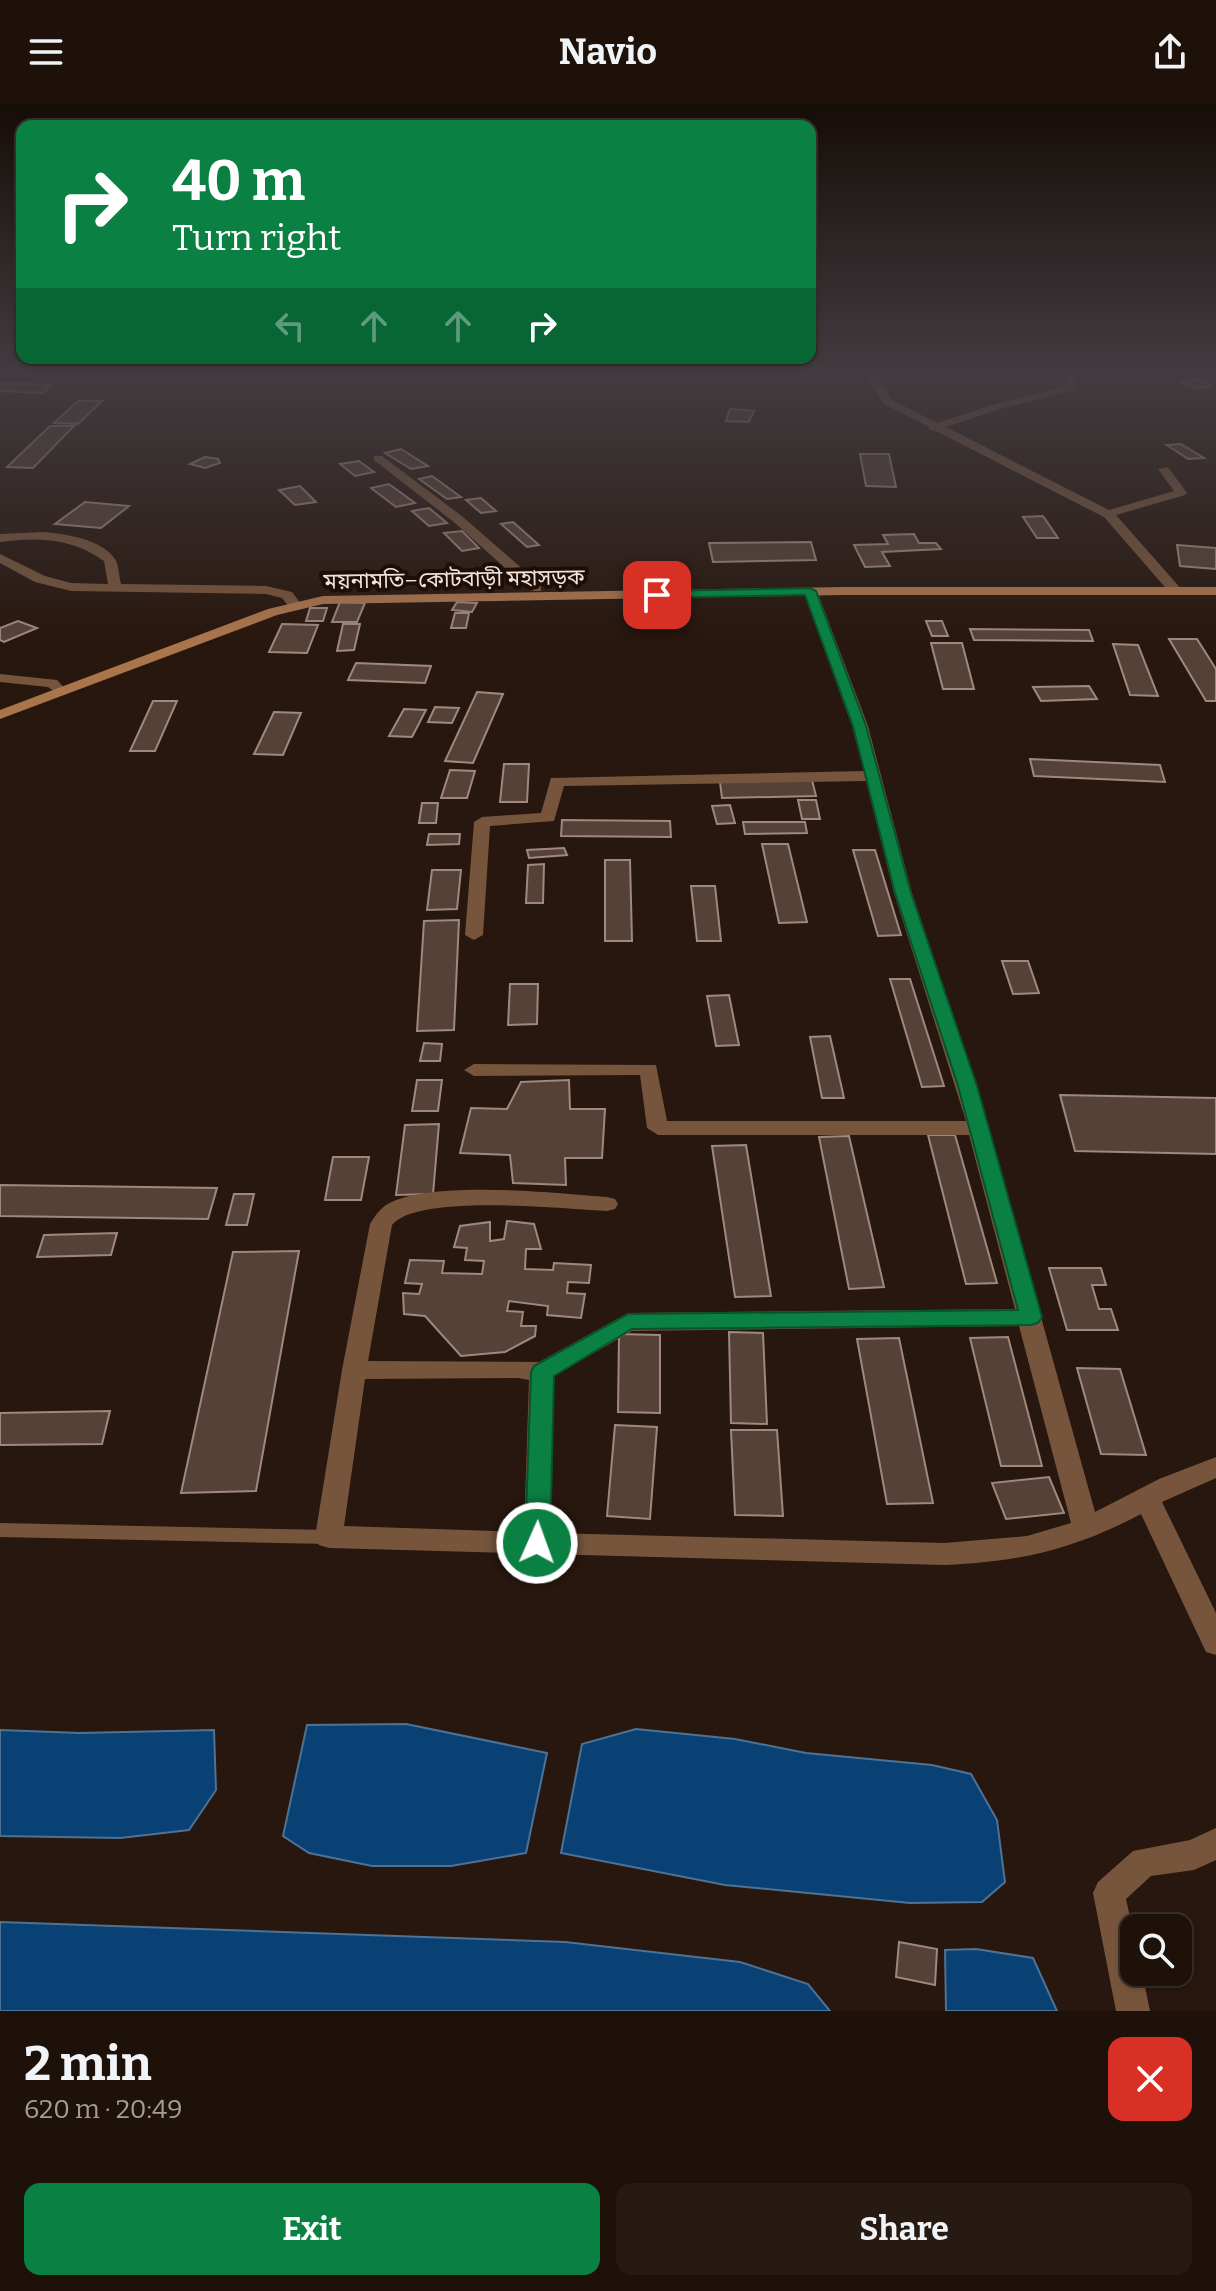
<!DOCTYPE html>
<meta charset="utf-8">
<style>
:root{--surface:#1e110a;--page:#261a13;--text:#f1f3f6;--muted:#a19d9c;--line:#3c312b;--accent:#0b8043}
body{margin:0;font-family:Bitter,"Noto Sans Bengali",serif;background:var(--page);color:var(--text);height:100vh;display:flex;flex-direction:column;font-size:30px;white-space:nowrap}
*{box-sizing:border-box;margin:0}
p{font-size:26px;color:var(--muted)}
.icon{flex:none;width:44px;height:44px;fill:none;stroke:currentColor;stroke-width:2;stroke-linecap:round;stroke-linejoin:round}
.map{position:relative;height:1907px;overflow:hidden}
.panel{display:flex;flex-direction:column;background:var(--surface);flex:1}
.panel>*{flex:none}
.guide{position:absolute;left:16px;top:16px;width:800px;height:244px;border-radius:16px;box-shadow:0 2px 6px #0004,0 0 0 2px var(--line);background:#0b8043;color:#fff;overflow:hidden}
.fabs{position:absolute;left:1120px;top:1810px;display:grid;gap:16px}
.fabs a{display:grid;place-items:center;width:72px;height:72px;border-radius:16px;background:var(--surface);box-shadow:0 2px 6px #0004,0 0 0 2px var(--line);font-size:40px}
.pin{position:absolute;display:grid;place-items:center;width:68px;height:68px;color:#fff;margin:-34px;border-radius:16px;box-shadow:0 4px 12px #0006}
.me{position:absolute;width:88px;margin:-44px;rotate:2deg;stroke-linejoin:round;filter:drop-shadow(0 0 6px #0008)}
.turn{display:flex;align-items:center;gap:28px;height:168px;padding:0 24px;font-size:36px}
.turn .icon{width:104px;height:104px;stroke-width:2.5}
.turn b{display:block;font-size:56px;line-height:68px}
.lanes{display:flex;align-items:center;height:76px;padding:0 24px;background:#0003;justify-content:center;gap:40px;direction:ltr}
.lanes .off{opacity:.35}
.round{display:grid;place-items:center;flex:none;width:84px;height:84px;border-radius:16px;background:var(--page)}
.summary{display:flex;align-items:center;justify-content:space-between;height:136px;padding:0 24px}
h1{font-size:48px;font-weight:700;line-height:60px}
.primary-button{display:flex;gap:16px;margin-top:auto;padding:16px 24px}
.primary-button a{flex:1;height:92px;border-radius:16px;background:var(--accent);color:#fff;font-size:32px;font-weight:700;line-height:92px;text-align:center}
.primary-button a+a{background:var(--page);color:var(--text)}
header{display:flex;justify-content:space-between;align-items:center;height:104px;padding:0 24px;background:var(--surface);font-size:36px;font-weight:700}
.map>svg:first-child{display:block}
.water{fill:#094175;stroke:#4e7294;stroke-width:2}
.building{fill:#564137;stroke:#9f887d;stroke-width:2}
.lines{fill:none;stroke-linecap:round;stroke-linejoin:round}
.service{fill:#76553c;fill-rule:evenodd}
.minor{fill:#76553c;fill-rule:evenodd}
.secondary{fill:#ab754c;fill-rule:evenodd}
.route{fill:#0b8043;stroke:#07532c;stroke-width:2}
.labels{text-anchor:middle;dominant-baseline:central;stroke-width:8;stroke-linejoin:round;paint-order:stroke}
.far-street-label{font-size:22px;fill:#f0e3dd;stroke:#1e0e06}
</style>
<header><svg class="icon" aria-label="menu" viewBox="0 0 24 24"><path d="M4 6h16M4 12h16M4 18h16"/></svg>Navio<svg class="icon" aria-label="share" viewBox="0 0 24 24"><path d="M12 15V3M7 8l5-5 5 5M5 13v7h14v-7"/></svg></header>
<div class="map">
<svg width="1216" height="1907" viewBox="0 0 1216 1907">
<rect width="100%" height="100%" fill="#28170e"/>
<g class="water">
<polygon points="406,1620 547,1649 526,1749 451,1762 372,1762 309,1749 283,1732 307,1621"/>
<polygon points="636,1625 735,1635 806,1649 932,1661 971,1670 997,1716 1005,1778 982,1798 910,1799 725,1781 561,1749 582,1640"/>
<polygon points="0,1626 80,1629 214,1626 216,1686 189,1726 120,1734 0,1732"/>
<polygon points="0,1818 565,1838 740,1858 808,1880 830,1907 0,1907"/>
<polygon points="976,1845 1033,1854 1057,1907 946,1907 945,1846"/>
</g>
<g class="building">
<polygon points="1192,275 1207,277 1212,282 1195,284 1181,279"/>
<polygon points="0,279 52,281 43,289 0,287"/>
<polygon points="78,297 102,297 78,320 54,319"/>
<polygon points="730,305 754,307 749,318 726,317"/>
<polygon points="50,322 74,322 33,364 7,363"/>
<polygon points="1181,340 1204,354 1188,355 1167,341"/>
<polygon points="401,345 428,362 411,365 385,349"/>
<polygon points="860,350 889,350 896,383 866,382"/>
<polygon points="205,353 218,355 220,359 205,364 190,360"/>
<polygon points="359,357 374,368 355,372 340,360"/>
<polygon points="432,372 461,393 447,395 419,375"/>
<polygon points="389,380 415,399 396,403 371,384"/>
<polygon points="300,382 316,398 295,401 279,386"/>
<polygon points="481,394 496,407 481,409 466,396"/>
<polygon points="85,398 129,402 101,424 55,420"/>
<polygon points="429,404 447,419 429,422 412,407"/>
<polygon points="1043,412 1058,434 1037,434 1023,413"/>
<polygon points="513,418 539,441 527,443 501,420"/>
<polygon points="462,427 479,444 462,447 444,429"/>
<polygon points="914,430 919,439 936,439 941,445 882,448 890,462 865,463 854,441 888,440 883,431"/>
<polygon points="811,438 816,456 713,458 709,439"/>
<polygon points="1177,441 1216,444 1216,465 1180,462"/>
<polygon points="340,498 365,499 357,518 332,518"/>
<polygon points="457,498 477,499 472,508 452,506"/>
<polygon points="310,504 327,504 323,517 306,517"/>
<polygon points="455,509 469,509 466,524 451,524"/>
<polygon points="18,517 37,524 4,538 0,536 0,524"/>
<polygon points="926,517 942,517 948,532 932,532"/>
<polygon points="282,520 318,521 307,549 269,548"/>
<polygon points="343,520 360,520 354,546 337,547"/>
<polygon points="970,525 1089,526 1093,537 974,536"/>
<polygon points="1169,535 1197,535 1216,565 1216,597 1206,597"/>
<polygon points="931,539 962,539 974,585 943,585"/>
<polygon points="1113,540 1138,541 1158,592 1130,591"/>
<polygon points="356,559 431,562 425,579 348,576"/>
<polygon points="1089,582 1097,595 1041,597 1033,583"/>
<polygon points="477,588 503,590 473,659 445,657"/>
<polygon points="153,597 177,597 155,647 130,647"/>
<polygon points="435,603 459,604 452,619 428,618"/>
<polygon points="404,605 426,606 412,633 389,632"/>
<polygon points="274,608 301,609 283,651 254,650"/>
<polygon points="1030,655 1160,661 1165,678 1034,672"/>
<polygon points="504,660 529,660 527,698 500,698"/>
<polygon points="450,666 475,667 467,694 441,694"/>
<polygon points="812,676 816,692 722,694 720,678"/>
<polygon points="798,696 816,696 820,715 802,715"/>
<polygon points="422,699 438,699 436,719 419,719"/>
<polygon points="730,701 735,719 717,720 712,702"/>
<polygon points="562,716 670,717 671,733 561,732"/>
<polygon points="743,718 805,718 807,729 745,730"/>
<polygon points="429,730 460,730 459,740 427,741"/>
<polygon points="762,740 788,740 807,818 779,819"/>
<polygon points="564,744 567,751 529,754 527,746"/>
<polygon points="853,746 875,746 901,831 878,832"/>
<polygon points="605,756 630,756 632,837 605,837"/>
<polygon points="544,760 543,799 526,799 528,761"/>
<polygon points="432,766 461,766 457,805 427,806"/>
<polygon points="691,782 715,782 721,837 697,837"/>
<polygon points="459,816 454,926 417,927 424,817"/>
<polygon points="1002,857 1028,857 1039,889 1013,890"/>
<polygon points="890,875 910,875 944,982 922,983"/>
<polygon points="510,880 538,880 537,920 508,921"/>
<polygon points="729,891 739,941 716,942 707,892"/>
<polygon points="830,932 844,994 822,994 810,933"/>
<polygon points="424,939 442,940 440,957 420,957"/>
<polygon points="417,976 442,976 438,1007 412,1007"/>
<polygon points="569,976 570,1005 605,1005 602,1054 565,1054 566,1081 513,1079 510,1051 460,1049 471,1004 507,1005 521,978"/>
<polygon points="1060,991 1216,994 1216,1050 1075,1047"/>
<polygon points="439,1020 433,1090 396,1091 405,1021"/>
<polygon points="928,1031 955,1031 997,1179 966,1180"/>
<polygon points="849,1032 884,1183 849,1185 819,1033"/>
<polygon points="746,1041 771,1192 735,1193 712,1042"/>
<polygon points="333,1053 369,1053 361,1096 325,1096"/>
<polygon points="0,1081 217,1084 208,1115 0,1112"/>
<polygon points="234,1090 254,1090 247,1121 226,1121"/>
<polygon points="507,1117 534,1120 541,1145 526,1145 525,1165 553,1166 554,1159 591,1161 589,1179 568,1178 567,1189 585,1190 581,1214 547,1211 548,1202 509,1197 507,1207 523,1208 521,1222 536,1222 535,1232 505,1248 461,1252 425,1212 404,1210 403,1189 419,1190 422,1180 405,1179 410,1156 444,1157 442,1169 482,1170 484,1157 465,1156 467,1144 454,1143 460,1122 490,1118 490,1137 504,1135"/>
<polygon points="117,1129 111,1151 37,1153 44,1131"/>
<polygon points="299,1147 256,1387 181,1389 233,1148"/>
<polygon points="1049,1164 1101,1164 1106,1181 1092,1181 1099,1205 1111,1205 1118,1226 1067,1226"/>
<polygon points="729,1228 763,1229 767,1320 731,1319"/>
<polygon points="619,1230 660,1231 660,1309 618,1308"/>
<polygon points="1008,1233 1042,1362 1001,1362 970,1234"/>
<polygon points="899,1234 933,1399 887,1400 857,1235"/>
<polygon points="1077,1264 1120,1265 1146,1351 1101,1350"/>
<polygon points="110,1307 102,1340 0,1341 0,1309"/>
<polygon points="615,1321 657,1323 650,1415 607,1412"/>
<polygon points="731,1326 777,1326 783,1412 735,1411"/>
<polygon points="1049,1373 1064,1409 1006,1415 992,1379"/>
<polygon points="899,1838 937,1845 935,1881 896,1873"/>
</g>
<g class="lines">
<polygon class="service" points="0,1419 329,1426 335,1428 337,1433 335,1438 329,1440 0,1433"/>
<g class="minor">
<polygon points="860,269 877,272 892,296 937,319 995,300 1064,283 1067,274 1064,269 1074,269 1077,274 1072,287 1003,304 946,323 1109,406 1174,387 1158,365 1168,363 1187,389 1185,391 1116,411 1183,487 1171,490 1104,413 936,327 929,326 929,323 884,300 869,276"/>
<polygon points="374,352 382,352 463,413 541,481 541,487 531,487 455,419 374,356"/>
<path d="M44,428C65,430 102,435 115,455C119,461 119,473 121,480L266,482L292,488L302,501L290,504L282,494L266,490L71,487L35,478L0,459V450L45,472L71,479L108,480L104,457C72,434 38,433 0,438V430Z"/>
<path d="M805,484L817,487L868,622L912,789L977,982L1095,1408L1159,1375L1216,1353V1374L1162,1398L1216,1509V1551L1206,1548L1141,1410C1075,1445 1020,1458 945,1461L329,1444L319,1441L315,1433L342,1266L370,1120C374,1113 379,1106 386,1101C428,1075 556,1089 607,1093L615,1095L618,1100L615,1105L607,1107C565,1105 418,1089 392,1121L368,1257L539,1258L628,1209L1015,1205L969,1031H658L647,1024L640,971L474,972L464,966L474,960L656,961L667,1017H966L894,789L866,677L564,682L554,717L490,722L483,831L474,836L465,831L474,718L482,713L541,709L551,674L864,667L852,622L803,487ZM1019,1222L1071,1419L1027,1432L945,1439L551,1429L554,1272L632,1227ZM518,1274L529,1276L524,1428L344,1422L365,1275Z"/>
<polygon points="0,570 57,576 68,588 61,592 48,583 0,578"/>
<polygon points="1216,1724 1216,1756 1194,1766 1151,1772 1126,1795 1134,1831 1134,1868 1142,1868 1150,1907 1116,1907 1093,1789 1098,1778 1133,1747 1190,1736"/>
</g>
<polygon class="secondary" points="842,483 1216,483 1216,491 842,491 323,500 277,511 0,615 0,606 268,505 323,492"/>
</g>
<linearGradient id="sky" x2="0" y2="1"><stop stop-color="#160d08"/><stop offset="0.5" stop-color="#423c41"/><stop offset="1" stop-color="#423c41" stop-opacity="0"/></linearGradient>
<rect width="1216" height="536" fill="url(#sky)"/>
<polygon class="route" points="810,484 816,487 866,622 911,789 977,982 1042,1213 1038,1219 1031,1221 632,1225 554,1272 550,1439 546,1447 537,1450 529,1447 525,1439 531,1268 534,1262 628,1210 1018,1206 958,982 895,789 853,622 805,491 657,494 651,491 657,487"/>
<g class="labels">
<g class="far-street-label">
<text transform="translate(454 475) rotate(-1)">ময়নামতি–কোটবাড়ী মহাসড়ক</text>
</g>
</g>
</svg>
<div class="fabs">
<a><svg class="icon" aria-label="search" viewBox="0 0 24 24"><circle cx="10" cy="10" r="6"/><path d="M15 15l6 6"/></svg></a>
</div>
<div class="pin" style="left:657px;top:491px;background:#d93025"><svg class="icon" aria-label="arrive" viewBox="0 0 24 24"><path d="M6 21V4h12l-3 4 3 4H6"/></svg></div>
<svg class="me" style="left:537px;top:1439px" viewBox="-20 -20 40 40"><circle r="17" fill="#0b8043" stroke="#fff" stroke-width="3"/><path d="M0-11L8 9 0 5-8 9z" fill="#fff"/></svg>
<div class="guide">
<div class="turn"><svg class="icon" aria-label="right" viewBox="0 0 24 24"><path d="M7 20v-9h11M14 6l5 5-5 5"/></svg><div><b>40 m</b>Turn right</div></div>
<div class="lanes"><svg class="icon off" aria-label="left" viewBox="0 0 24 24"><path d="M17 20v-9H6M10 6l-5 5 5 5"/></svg><svg class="icon off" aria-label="ahead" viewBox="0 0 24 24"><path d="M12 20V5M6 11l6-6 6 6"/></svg><svg class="icon off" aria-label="ahead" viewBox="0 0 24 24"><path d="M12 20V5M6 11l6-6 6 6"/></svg><svg class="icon" aria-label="right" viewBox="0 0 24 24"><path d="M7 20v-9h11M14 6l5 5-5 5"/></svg></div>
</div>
</div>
<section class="panel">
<div class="summary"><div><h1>2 min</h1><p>620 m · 20:49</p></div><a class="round" style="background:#d93025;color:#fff"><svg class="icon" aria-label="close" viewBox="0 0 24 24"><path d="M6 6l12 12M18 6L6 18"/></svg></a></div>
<div class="primary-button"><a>Exit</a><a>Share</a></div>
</section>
